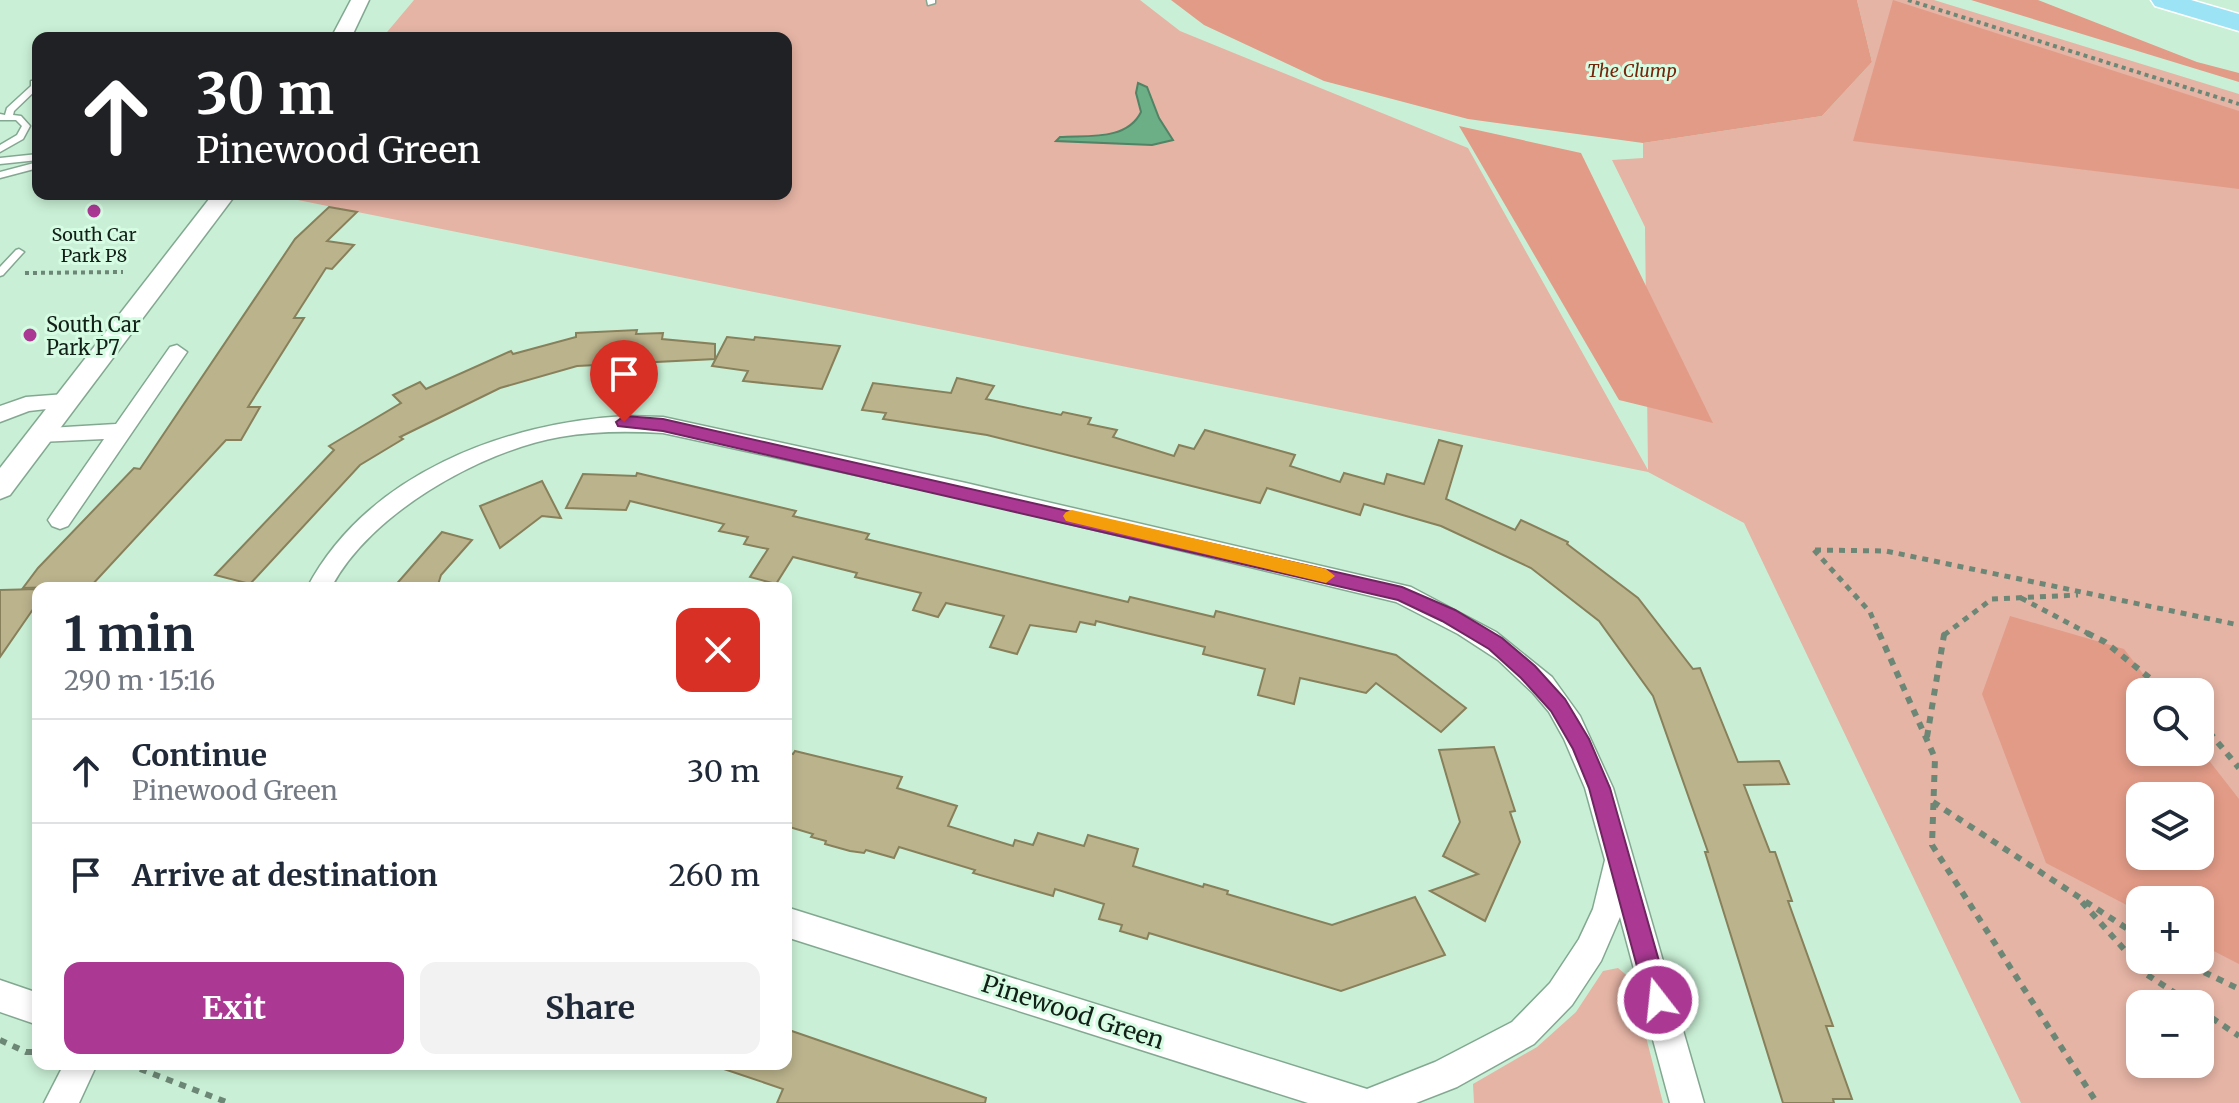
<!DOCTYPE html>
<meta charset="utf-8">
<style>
:root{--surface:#fff;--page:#f2f2f3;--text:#1f2937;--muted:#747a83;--line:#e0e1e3;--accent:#ab3994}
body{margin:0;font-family:Merriweather,serif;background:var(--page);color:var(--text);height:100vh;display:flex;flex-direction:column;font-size:30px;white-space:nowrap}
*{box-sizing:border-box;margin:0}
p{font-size:26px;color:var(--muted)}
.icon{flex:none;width:44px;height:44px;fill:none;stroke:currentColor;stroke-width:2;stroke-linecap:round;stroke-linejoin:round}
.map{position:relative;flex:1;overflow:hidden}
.details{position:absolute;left:32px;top:582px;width:760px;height:488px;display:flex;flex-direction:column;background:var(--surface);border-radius:16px;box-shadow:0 4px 12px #0003}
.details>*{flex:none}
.top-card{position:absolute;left:32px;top:32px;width:760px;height:168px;border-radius:16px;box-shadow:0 4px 12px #0003;background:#202124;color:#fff;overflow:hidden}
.controls{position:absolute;left:2126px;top:678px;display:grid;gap:16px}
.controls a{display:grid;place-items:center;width:88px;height:88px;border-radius:16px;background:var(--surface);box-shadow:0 4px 12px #0003;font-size:40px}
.pin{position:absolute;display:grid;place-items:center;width:68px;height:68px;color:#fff;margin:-82px -34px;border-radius:50% 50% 50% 0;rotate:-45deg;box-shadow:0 0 8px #0007}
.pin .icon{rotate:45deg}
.me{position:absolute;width:88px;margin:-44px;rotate:344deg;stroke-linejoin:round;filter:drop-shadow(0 0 6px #0008)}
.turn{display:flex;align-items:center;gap:28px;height:168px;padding:0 32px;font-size:36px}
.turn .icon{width:104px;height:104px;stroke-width:2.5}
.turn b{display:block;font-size:56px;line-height:68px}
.round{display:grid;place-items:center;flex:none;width:84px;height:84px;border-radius:16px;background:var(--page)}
.head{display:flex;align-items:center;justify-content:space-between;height:136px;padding:0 32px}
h1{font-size:48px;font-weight:700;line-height:60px}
.cta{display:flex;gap:16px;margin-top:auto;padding:16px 32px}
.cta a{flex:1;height:92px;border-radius:16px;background:var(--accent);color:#fff;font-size:32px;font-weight:700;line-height:92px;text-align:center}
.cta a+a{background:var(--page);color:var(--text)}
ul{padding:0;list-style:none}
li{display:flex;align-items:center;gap:24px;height:104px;padding:0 32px;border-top:2px solid var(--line)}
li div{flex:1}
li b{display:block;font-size:30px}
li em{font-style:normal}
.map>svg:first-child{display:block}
.green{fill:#e5b4a5;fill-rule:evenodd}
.forest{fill:#e29b87;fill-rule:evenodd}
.water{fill:#6cae86;stroke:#518365;stroke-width:2}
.building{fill:#bbb38c;stroke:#88805b;stroke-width:2}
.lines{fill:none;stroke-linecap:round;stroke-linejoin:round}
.service-casing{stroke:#83a891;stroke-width:3}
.minor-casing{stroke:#83a891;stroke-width:3}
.tertiary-casing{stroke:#83a891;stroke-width:3}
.motorway-casing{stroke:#fff;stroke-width:3}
.path-far2{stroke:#6d8776;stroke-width:4;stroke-dasharray:4 4;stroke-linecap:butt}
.path-far1{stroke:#6d8776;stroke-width:5;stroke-dasharray:6 6;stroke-linecap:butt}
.path{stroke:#6d8776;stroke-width:6;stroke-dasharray:7 7;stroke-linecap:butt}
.service{fill:#fff;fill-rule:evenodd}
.minor{fill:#fff;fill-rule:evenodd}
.tertiary{fill:#fff;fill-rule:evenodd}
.motorway{fill:#9de3f6;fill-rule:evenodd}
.route{fill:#ab3994;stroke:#6f2560;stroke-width:2}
.slow{fill:#f59e0b}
.poi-dot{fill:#ab3994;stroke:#d6fde3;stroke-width:3}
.labels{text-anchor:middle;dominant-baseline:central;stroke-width:6;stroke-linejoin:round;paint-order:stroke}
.far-park-label{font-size:18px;font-style:italic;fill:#76240a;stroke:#d6fde3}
.far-poi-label{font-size:18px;fill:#122017;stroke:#d6fde3}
.poi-label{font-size:20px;fill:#122017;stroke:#d6fde3;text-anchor:start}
.near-street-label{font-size:24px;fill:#122017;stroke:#d6fde3}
</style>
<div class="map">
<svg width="2239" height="1103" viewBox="0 0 2239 1103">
<rect width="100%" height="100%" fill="#c9f0d6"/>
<g class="green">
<path d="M414,0H1140L1180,31L1468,148L1648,470L1645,227L1612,160L1643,158V143L1822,116L1872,62L1857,0H1934L2239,94V1103H2021L1744,523L1648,472L268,194H786V38H382ZM2140,692H2200V752H2140ZM2140,796H2200V856H2140ZM2140,900H2200V960H2140ZM2140,1004H2200V1064H2140Z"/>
<polygon points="1618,968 1631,979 1663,1103 1474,1103 1473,1084 1537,1047 1576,1012 1603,971"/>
</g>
<g class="forest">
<polygon points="1171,0 1857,0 1872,62 1822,116 1643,143 1468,119 1324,81 1204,25"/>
<polygon points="1893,0 2239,111 2239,189 1853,141"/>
<polygon points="1971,0 2038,0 2197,62 2239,73 2239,82"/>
<polygon points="1459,126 1581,153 1713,423 1619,400"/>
<path d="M2010,616L2124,649L2157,692H2140V752H2200V749L2239,799V964L2200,944V900H2140V912L2046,863L1982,694ZM2200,796V856H2140V796Z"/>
</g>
<path class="water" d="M1138,83L1147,87L1159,118L1173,140L1152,145L1056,141L1060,137C1087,135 1127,141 1141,112L1136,93Z"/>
<g class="building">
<polygon points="329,207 357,212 327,241 354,245 332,269 326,268 294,318 304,318 248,407 260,407 241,440 226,440 91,586 23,588 38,568 134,468 140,469 295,239"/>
<polygon points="637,330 636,334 663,333 662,339 715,344 715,359 577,366 500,388 400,437 403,439 360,465 250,584 215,575 334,450 329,446 401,403 393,395 420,382 426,389 511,351 513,354 576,337 576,333"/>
<polygon points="727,337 754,340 755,337 840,346 822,389 743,381 748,371 712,366"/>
<polygon points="957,378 994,386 986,399 1061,415 1063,412 1091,418 1088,424 1117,430 1113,437 1174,456 1179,445 1194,449 1205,430 1295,455 1290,466 1340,482 1344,473 1384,484 1387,474 1424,484 1439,440 1462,446 1446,499 1515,530 1521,520 1568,542 1567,544 1638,598 1693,669 1700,668 1738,762 1779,761 1789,784 1744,785 1770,852 1775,852 1792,901 1788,901 1833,1026 1826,1026 1852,1099 1833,1099 1834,1103 1783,1103 1705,852 1708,852 1653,696 1599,621 1531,568 1441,526 1364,504 1360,515 1267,488 1260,503 987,435 883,419 886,413 862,410 873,383 951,393"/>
<polygon points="637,473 796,511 793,516 869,534 866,539 1052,584 1128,602 1130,597 1214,617 1216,611 1396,655 1466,708 1441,732 1376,683 1366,693 1300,678 1294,704 1258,695 1265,669 1203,654 1205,647 1096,621 1095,625 1080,622 1076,632 1030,625 1017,654 990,647 1004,616 946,603 938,617 913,610 921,593 855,577 857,573 793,557 776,584 750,577 768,549 744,544 748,537 719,531 724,524 630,501 626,510 566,508 583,474 636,476"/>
<polygon points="542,481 561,518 542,516 500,548 480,506"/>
<polygon points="442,532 472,540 441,575 437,588 393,588"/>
<polygon points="38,589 38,602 0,657 0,590"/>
<polygon points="1494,747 1515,811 1510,812 1520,842 1485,921 1430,891 1478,874 1443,856 1460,822 1439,750"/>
<polygon points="795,751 902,777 897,788 957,806 948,826 1013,846 1015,840 1033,845 1038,833 1084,846 1088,835 1138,849 1133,866 1203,887 1204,884 1228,891 1227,894 1332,925 1415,897 1445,955 1341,991 1149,933 1147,939 1120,931 1122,925 1099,919 1104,904 1055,889 1053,896 973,873 975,870 899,847 894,858 866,850 864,853 850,851 825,844 826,841 811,837 813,834 786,826 786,752 793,754"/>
<polygon points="786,1029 986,1098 985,1103 777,1103 783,1089 721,1068 722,1064 786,1064"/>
</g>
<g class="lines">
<defs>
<g id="service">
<polygon points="927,0 935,0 935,3 928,5"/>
<polygon points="31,81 37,81 38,88 14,111 13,115 21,116 30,126 23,139 0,152 0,145 17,135 22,126 16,120 0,120 0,114 5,115 7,108 31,86"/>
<polygon points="38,154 38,160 0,164 0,158"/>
<polygon points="38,162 38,168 0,178 0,172"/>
<polygon points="19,249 24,252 22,254 3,275 0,276 0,267 16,250"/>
</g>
<g id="minor">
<polygon points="177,345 187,352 68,526 60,529 52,526 48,520 52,514 104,439 40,442 32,439 29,434 32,429 116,424 170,347"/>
<polygon points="65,394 73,396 76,401 73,406 29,411 0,422 0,406 26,397"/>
<path d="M626,416L663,417L966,483L1411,587L1496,632L1552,677L1580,716L1613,788L1704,1103H1670L1620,917L1601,961L1572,1005L1534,1044L1457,1087L1416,1103H1308L786,937V907L1367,1089L1435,1062L1512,1022L1550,983L1579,939L1593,909L1605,860L1585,788L1564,739L1549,712L1533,693L1498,660L1458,634L1396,602L966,499L663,433C628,431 594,431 560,437C480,451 369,514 331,588H307C366,475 505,422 626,416Z"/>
<polygon points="0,980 38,993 38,1025 0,1012"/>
<polygon points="64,1064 97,1064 79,1103 44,1103"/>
</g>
<g id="tertiary">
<polygon points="351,0 369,0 351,38 331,38"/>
<polygon points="213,194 236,194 10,495 0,499 0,468"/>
</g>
<polygon id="motorway" points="2151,0 2191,0 2239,14 2239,31 2155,6"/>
</defs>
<use href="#service" class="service-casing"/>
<use href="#minor" class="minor-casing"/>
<use href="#tertiary" class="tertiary-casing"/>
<use href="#motorway" class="motorway-casing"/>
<g class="path-far2">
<polyline points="1908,0 2239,104"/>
<polyline points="25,273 123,272"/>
</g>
<g class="path-far1">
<polyline points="1814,550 1870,612 1880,635"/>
<polyline points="1815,550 1886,551 2239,625"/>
<polyline points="2021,598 2091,635"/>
<polyline points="1944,635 1992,599 2078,595"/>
</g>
<g class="path">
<polyline points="1879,633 1935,758 1932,845 2097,1103"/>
<polyline points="2087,633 2105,642 2167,692"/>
<polyline points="2200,721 2239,768"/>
<polyline points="1927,737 1944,635 1947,633"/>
<polyline points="1933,802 2140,937"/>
<polyline points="2082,902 2146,974 2192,1004"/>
<polyline points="2179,960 2239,989"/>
<polyline points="2200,1010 2239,1036"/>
<polyline points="0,1040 26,1052 38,1052"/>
<polyline points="127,1064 229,1103"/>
</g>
<use href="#service" class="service"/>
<use href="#minor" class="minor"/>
<use href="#tertiary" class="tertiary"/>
<use href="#motorway" class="motorway"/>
</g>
<polygon class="route" points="624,416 663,419 1402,587 1455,610 1502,638 1535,666 1565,699 1589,739 1610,788 1670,1000 1667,1008 1658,1012 1650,1008 1646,1000 1589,788 1573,749 1551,711 1521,678 1489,649 1442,621 1398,600 663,431 618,426 616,422"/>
<polygon class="slow" points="1072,510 1326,569 1335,576 1326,583 1066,521 1063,516 1066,512"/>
<g class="poi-dot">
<circle cx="94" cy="211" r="8"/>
<circle cx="30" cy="335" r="8"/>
</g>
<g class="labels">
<g class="far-park-label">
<text x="1632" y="70">The Clump</text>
</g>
<g class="far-poi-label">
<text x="94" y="234">South Car<tspan x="94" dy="21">Park P8</tspan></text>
</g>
<g class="poi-label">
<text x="46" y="324">South Car<tspan x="46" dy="23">Park P7</tspan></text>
</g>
<g class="near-street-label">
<text transform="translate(1073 1012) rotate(18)">Pinewood Green</text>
</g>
</g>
</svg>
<div class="controls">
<a><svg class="icon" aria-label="search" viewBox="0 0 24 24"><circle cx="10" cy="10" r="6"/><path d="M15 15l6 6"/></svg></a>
<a><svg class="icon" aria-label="layers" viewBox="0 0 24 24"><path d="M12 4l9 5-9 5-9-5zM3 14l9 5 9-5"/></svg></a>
<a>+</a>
<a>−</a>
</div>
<div class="pin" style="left:624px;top:422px;background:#d93025"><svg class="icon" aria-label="arrive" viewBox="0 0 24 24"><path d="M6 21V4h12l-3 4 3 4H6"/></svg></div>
<svg class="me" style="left:1658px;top:1000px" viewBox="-20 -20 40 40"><circle r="17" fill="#ab3994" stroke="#fff" stroke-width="3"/><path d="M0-11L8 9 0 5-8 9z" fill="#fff"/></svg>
<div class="top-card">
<div class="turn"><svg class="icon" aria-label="ahead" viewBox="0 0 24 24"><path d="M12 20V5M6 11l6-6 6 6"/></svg><div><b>30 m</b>Pinewood Green</div></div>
</div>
<section class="details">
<div class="head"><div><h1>1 min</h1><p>290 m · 15:16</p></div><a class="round" style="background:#d93025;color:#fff"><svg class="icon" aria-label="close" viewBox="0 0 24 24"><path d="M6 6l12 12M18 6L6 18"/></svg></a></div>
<ul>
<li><svg class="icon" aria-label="ahead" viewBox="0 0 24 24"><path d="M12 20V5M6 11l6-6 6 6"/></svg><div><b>Continue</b><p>Pinewood Green</p></div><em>30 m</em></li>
<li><svg class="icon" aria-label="arrive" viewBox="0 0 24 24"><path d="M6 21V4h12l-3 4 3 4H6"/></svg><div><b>Arrive at destination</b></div><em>260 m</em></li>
</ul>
<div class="cta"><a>Exit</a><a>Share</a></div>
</section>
</div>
